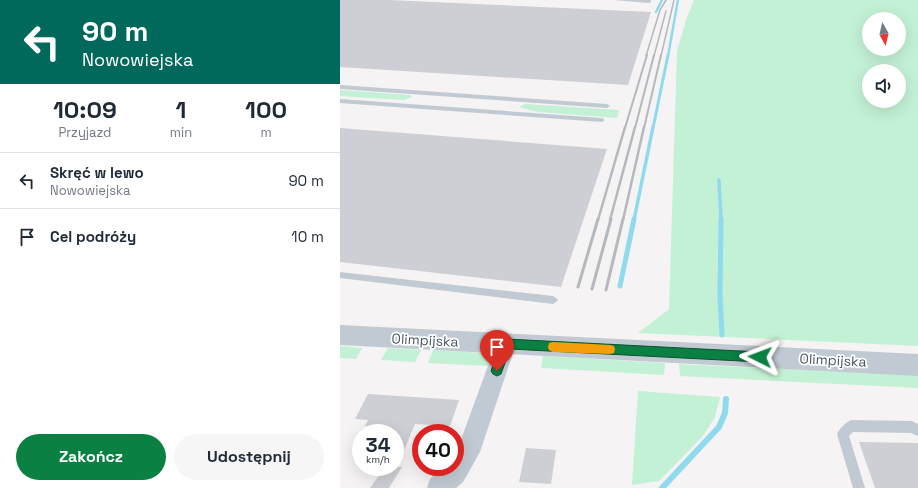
<!DOCTYPE html>
<html lang="pl">
<meta charset="utf-8">
<style>
:root{--surface:#fff;--page:#f6f6f7;--text:#1f2937;--muted:#747a83;--line:#e0e1e3;--accent:#0b8043}
body{margin:0;font-family:"Space Grotesk",sans-serif;background:var(--page);color:var(--text);height:100vh;display:flex;flex-direction:column;font-size:15px;white-space:nowrap}
*{box-sizing:border-box;margin:0}
p{font-size:13px;color:var(--muted)}
.icon{flex:none;width:22px;height:22px;fill:none;stroke:currentColor;stroke-width:2;stroke-linecap:round;stroke-linejoin:round}
.map{position:relative;flex:1;overflow:hidden}
.sheet{display:flex;flex-direction:column;background:var(--surface);width:340px}
.sheet>*{flex:none}
.hud{background:#00695c;color:#fff;overflow:hidden}
.needle{width:26px;rotate:172deg}
.buttons{position:absolute;left:522px;top:12px;display:grid;gap:8px}
.buttons a{display:grid;place-items:center;width:44px;height:44px;border-radius:50%;background:var(--surface);box-shadow:0 4px 16px #0002;font-size:20px}
.speed{position:absolute;left:12px;top:424px;display:flex;gap:8px;font-size:20px;font-weight:700;text-align:center}
.speed>*{display:grid;place-content:center;width:52px;height:52px;border-radius:50%;background:var(--surface);box-shadow:0 4px 16px #0002;line-height:1}
.speed small{font-size:10px;font-weight:400}
.speed .limit{border:6px solid #d22;background:#fff;color:#111}
.pin{position:absolute;display:grid;place-items:center;width:34px;height:34px;color:#fff;margin:-41px -17px;border-radius:50% 50% 50% 0;rotate:-45deg;box-shadow:0 0 4px #0007}
.pin .icon{rotate:45deg}
.me{position:absolute;width:44px;margin:-22px;rotate:273deg;stroke-linejoin:round;filter:drop-shadow(0 0 3px #0008)}
.turn{display:flex;align-items:center;gap:14px;height:84px;padding:0 16px;font-size:18px}
.turn .icon{width:52px;height:52px;stroke-width:2.5}
.turn b{display:block;font-size:28px;line-height:34px}
.eta{display:flex;justify-content:space-evenly;align-items:center;height:68px;text-align:center}
.eta b{font-size:24px;font-weight:600;line-height:28px}
.button{display:flex;gap:8px;margin-top:auto;padding:8px 16px}
.button a{flex:1;height:46px;border-radius:24px;background:var(--accent);color:#fff;font-size:16px;font-weight:600;line-height:46px;text-align:center}
.button a+a{background:var(--page);color:var(--text)}
ul{padding:0;list-style:none}
li{display:flex;align-items:center;gap:12px;height:56px;padding:0 16px;border-top:1px solid var(--line)}
li div{flex:1}
li b{display:block;font-size:15px}
li em{font-style:normal}
main{display:flex;flex:1;min-height:0}
.map>svg:first-child{display:block}
.green{fill:#c3f1d5;fill-rule:evenodd}
.lines{fill:none;stroke-linecap:round;stroke-linejoin:round}
.stream-far4{stroke:#90daee;stroke-width:2.5}
.stream-far3{stroke:#90daee;stroke-width:3}
.stream-far2{stroke:#90daee;stroke-width:3.5}
.stream-far1{stroke:#90daee;stroke-width:5}
.stream{stroke:#90daee;stroke-width:6}
.building{fill:#cdcfd5}
.service{fill:#c1cad2;fill-rule:evenodd}
.minor{fill:#c1cad2;fill-rule:evenodd}
.tertiary{fill:#c1cad2;fill-rule:evenodd}
.rail-far3{stroke:#b5b8bd;stroke-width:1.5}
.rail-far2{stroke:#b5b8bd;stroke-width:2}
.rail-far1{stroke:#b5b8bd;stroke-width:2.5}
.rail{stroke:#b5b8bd;stroke-width:3}
.route{fill:#0b8043;stroke:#07532c}
.slow{fill:#f59e0b}
.labels{text-anchor:middle;dominant-baseline:central;stroke-width:3.5;stroke-linejoin:round;paint-order:stroke}
.near-street-label{font-size:14px;fill:#4a5661;stroke:#fff}
</style>
<main>
<section class="sheet">
<div class="hud">
<div class="turn"><svg class="icon" aria-label="left" viewBox="0 0 24 24"><path d="M17 20v-9H6M10 6l-5 5 5 5"/></svg><div><b>90 m</b>Nowowiejska</div></div>
</div>
<div class="eta">
<div><b>10:09</b><p>Przyjazd</p></div>
<div><b>1</b><p>min</p></div>
<div><b>100</b><p>m</p></div>
</div>
<ul>
<li><svg class="icon" aria-label="left" viewBox="0 0 24 24"><path d="M17 20v-9H6M10 6l-5 5 5 5"/></svg><div><b>Skręć w lewo</b><p>Nowowiejska</p></div><em>90 m</em></li>
<li><svg class="icon" aria-label="arrive" viewBox="0 0 24 24"><path d="M6 21V4h12l-3 4 3 4H6"/></svg><div><b>Cel podróży</b></div><em>10 m</em></li>
</ul>
<div class="button"><a>Zakończ</a><a>Udostępnij</a></div>
</section>
<div class="map">
<svg width="578" height="488" viewBox="0 0 578 488">
<rect width="100%" height="100%" fill="#f5f3f3"/>
<g class="green">
<path d="M354,0H578V346L298,333L329,309L337,51L346,20ZM529,19H559V49H529ZM529,71H559V101H529Z"/>
<polygon points="0,90 70,95 72,97 64,100 0,96"/>
<polygon points="185,104 279,110 277,118 198,112 179,107"/>
<polygon points="0,346 22,348 16,359 0,358"/>
<polygon points="48,348 81,350 75,362 41,360"/>
<polygon points="93,350 142,353 148,361 148,366 88,363"/>
<polygon points="203,356 325,363 324,375 201,368"/>
<polygon points="339,364 578,375 578,388 340,376"/>
<polygon points="298,391 380,397 375,417 363,436 319,481 292,485"/>
</g>
<g class="lines">
<g class="stream-far4">
<polyline points="316,12 322,0"/>
<polyline points="328,56 338,0"/>
</g>
<polyline class="stream-far3" points="313,128 328,55"/>
<g class="stream-far2">
<polyline points="379,180 381,220"/>
<polyline points="294,220 313,127"/>
</g>
<g class="stream-far1">
<polyline points="381,219 380,296 382,335"/>
<polyline points="280,286 294,219"/>
</g>
<polyline class="stream" points="322,488 379,427 385,413 386,399"/>
</g>
<g class="building">
<polygon points="0,0 49,0 311,12 288,85 0,67"/>
<polygon points="0,128 267,149 221,287 0,262"/>
<polygon points="28,394 119,400 110,426 75,424 57,467 62,467 49,488 30,488 45,467 55,467 55,433 41,433 41,427 25,426 28,420 15,419"/>
<polygon points="519,442 578,443 578,488 535,488"/>
<polygon points="186,448 216,450 211,484 179,482"/>
</g>
<g class="lines">
<g class="service">
<polygon points="273,0 311,0 311,2 309,3"/>
<polygon points="0,85 267,104 270,106 267,108 0,89"/>
<polygon points="0,99 262,118 265,120 262,122 0,103"/>
<polygon points="0,272 213,296 216,298 218,300 216,302 213,304 0,278"/>
<path d="M511,420L572,421L578,424V436L571,433L513,432L509,436L525,488H513L497,434C500,428 505,423 511,420Z"/>
</g>
<polygon class="minor" points="166,336 173,338 176,344 140,452 123,482 116,488 87,488 90,479 103,467 115,467 115,450 119,445 156,344 159,338"/>
<polygon class="tertiary" points="0,325 578,354 578,376 0,345"/>
<g class="rail-far3">
<polyline points="306,56 320,10 326,0"/>
<polyline points="314,56 326,11"/>
<polyline points="321,56 334,0"/>
</g>
<g class="rail-far2">
<polyline points="285,128 307,55"/>
<polyline points="295,128 314,55"/>
<polyline points="304,128 321,55"/>
</g>
<g class="rail-far1">
<polyline points="258,220 285,127"/>
<polyline points="270,220 295,127"/>
<polyline points="283,220 304,127"/>
</g>
<g class="rail">
<polyline points="238,287 258,219"/>
<polyline points="252,289 271,219"/>
<polyline points="266,290 283,219"/>
</g>
</g>
<polygon class="route" points="166,339 420,352 424,353 426,357 424,360 420,362 170,349 161,374 157,376 153,374 151,371 160,344 162,341"/>
<polygon class="slow" points="213,342 270,345 274,346 275,349 274,353 270,354 213,352 209,350 208,347 209,343"/>
<g class="labels">
<g class="near-street-label">
<text transform="translate(85 340) rotate(3)">Olimpijska</text>
<text transform="translate(493 360) rotate(3)">Olimpijska</text>
</g>
</g>
</svg>
<div class="buttons">
<a><svg class="needle" viewBox="-14 -14 28 28"><path d="M0-13l5 13h-10z" fill="#e53935"/><path d="M0 13l5-13h-10z" fill="#747a83"/></svg></a>
<a><svg class="icon" aria-label="sound" viewBox="0 0 24 24"><path d="M4 9h4l5-4v14l-5-4H4zM17 9q2 3 0 6"/></svg></a>
</div>
<div class="speed"><div>34<small>km/h</small></div><div class="limit">40</div></div>
<div class="pin" style="left:157px;top:371px;background:#d93025"><svg class="icon" aria-label="arrive" viewBox="0 0 24 24"><path d="M6 21V4h12l-3 4 3 4H6"/></svg></div>
<svg class="me" style="left:420px;top:357px" viewBox="-20 -20 40 40"><path d="M0-17L14 15 0 8-14 15z" fill="#0b8043" stroke="#fff" stroke-width="4"/></svg>
</div>
</main>
